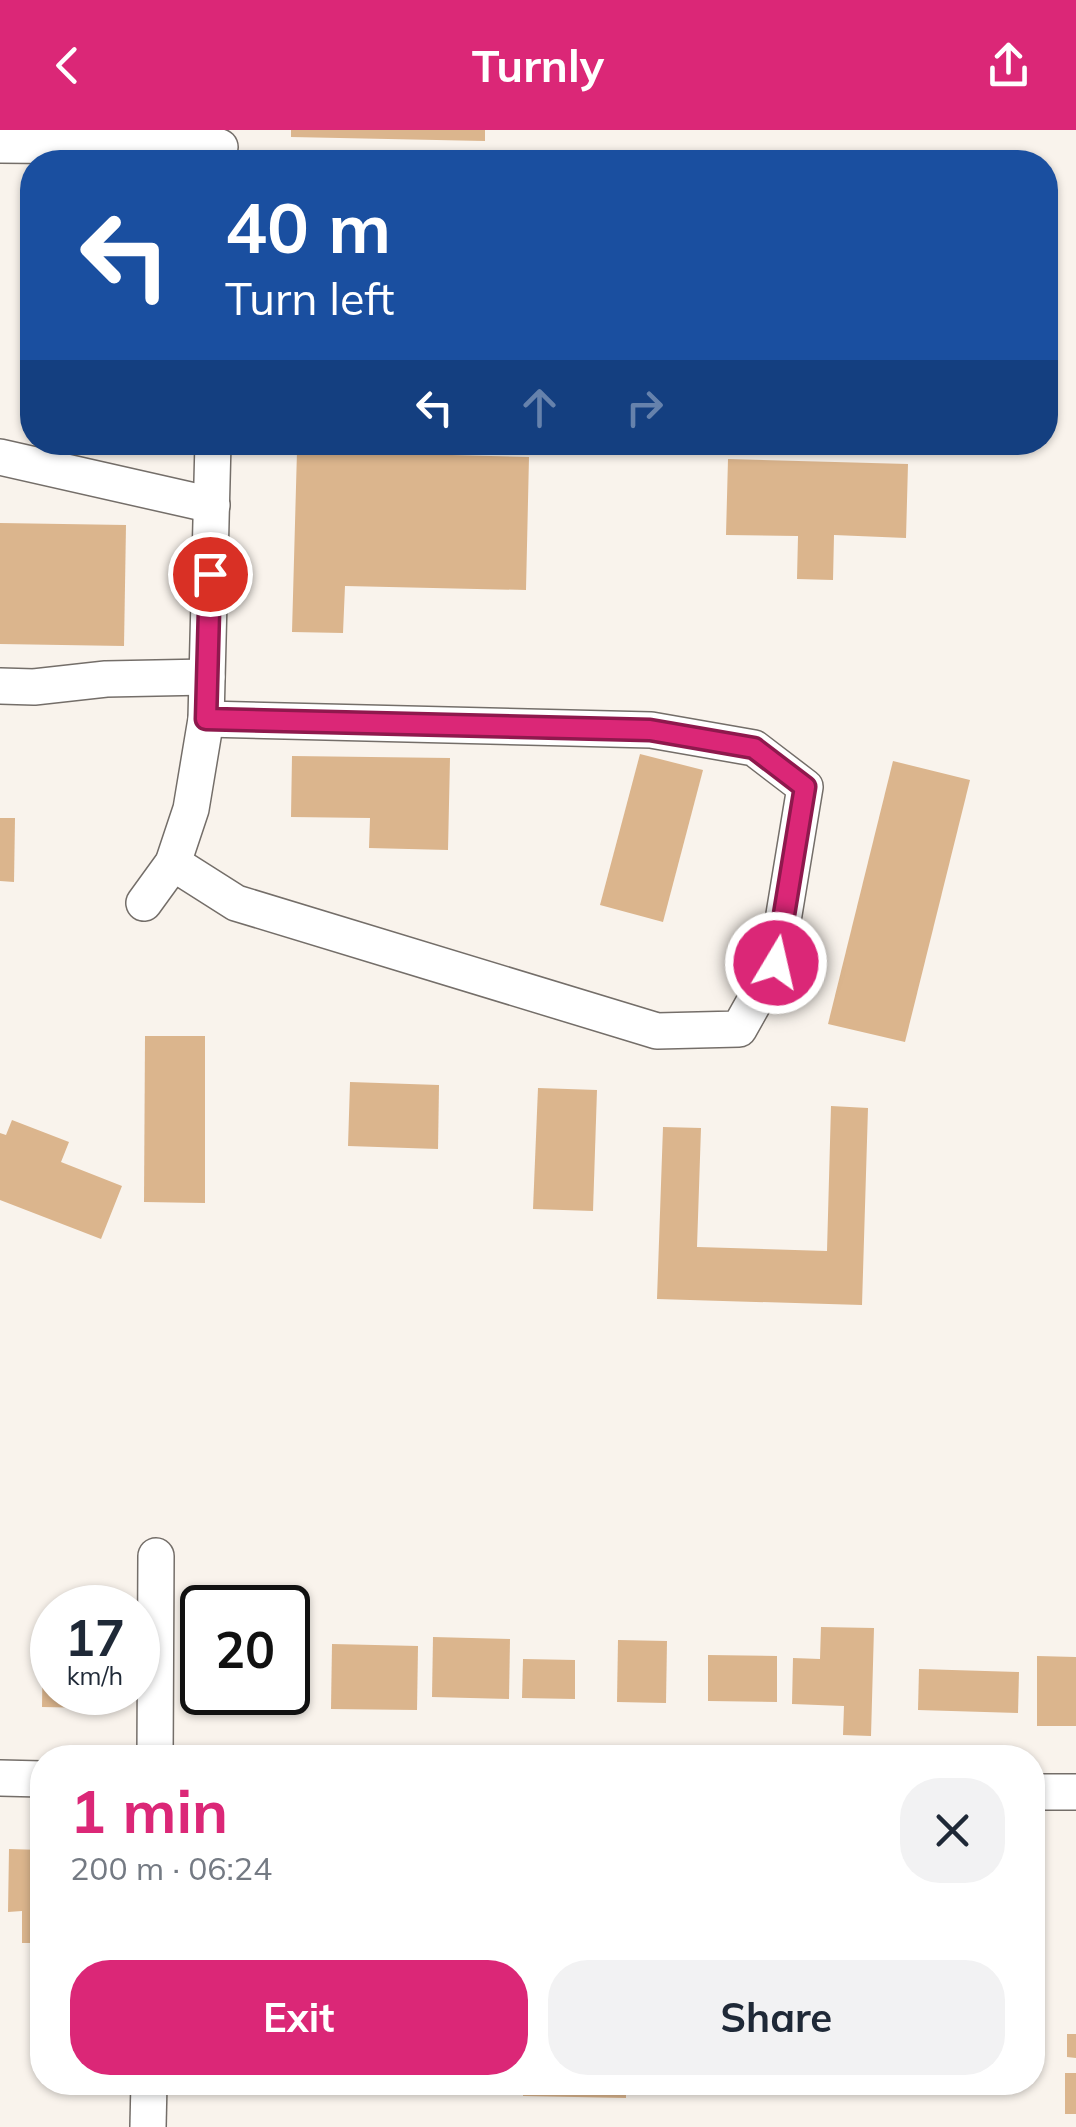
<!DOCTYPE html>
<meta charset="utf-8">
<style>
:root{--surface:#fff;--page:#f2f2f3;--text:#1f2937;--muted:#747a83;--accent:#db2777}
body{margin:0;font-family:Mulish,sans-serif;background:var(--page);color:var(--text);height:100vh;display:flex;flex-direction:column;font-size:38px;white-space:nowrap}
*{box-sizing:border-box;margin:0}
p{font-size:32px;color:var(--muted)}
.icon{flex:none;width:55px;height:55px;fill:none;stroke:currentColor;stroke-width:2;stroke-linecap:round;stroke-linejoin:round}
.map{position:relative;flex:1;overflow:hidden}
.sheet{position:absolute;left:30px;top:1615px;width:1015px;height:350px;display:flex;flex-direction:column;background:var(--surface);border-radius:40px;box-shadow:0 2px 8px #0004}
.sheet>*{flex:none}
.banner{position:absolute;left:20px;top:20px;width:1038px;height:305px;border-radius:40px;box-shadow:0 2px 8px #0004;background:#1a4fa0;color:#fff;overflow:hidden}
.speed{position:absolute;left:30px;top:1455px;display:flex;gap:20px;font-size:50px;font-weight:700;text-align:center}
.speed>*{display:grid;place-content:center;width:130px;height:130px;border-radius:50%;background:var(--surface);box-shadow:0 2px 8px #0004;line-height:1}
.speed small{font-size:25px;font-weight:400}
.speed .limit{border:5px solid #111;border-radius:15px;background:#fff;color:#111}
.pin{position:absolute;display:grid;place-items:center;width:85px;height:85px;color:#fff;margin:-42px;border:5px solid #fff;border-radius:50%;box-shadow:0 2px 10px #0007}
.me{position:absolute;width:110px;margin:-55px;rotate:9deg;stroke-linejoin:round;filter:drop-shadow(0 0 8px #0008)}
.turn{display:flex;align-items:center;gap:35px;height:210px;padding:0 40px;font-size:45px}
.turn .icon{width:130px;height:130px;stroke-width:2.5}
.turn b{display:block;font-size:70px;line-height:85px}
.lanes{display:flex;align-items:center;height:95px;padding:0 40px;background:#0003;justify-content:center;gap:50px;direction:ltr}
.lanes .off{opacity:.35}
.round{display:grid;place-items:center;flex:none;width:105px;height:105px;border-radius:40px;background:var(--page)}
.headline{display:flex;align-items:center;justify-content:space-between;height:170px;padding:0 40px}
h1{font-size:60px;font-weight:700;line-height:75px;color:var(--accent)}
.button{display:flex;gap:20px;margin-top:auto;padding:20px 40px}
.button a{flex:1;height:115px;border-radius:40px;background:var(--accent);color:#fff;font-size:40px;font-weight:700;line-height:115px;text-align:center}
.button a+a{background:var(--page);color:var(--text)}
header{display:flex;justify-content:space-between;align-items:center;height:130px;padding:0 40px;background:var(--accent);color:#fff;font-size:45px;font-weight:700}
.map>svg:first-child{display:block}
.building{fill:#dbb58d}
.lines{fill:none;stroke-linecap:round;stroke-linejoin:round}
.minor-casing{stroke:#746e69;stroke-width:38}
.minor{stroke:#fff;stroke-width:35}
.route-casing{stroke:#8e194d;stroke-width:25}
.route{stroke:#db2777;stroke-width:18}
</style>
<header><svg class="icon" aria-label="back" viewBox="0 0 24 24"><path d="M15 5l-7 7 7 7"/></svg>Turnly<svg class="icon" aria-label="share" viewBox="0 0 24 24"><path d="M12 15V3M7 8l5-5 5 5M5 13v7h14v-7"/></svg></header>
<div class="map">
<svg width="1076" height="1997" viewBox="0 0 1076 1997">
<rect width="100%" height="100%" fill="#f9f3ec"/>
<g class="building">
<polygon points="291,0 485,0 485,11 291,7"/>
<polygon points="297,321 529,327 526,460 345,456 343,503 292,502"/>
<polygon points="728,329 908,334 906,408 834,405 833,450 797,449 798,406 726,405"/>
<polygon points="0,393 126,395 124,516 0,514"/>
<polygon points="640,624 703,640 663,792 600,775"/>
<polygon points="292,626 450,628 448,720 369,718 370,688 291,687"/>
<polygon points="893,631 970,650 905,912 828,894"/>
<polygon points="0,688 15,688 14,752 0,751"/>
<polygon points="145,906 205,906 205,1073 144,1072"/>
<polygon points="350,952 439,955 438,1019 348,1016"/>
<polygon points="538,958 597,960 593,1081 533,1079"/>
<polygon points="831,976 868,978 862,1175 657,1169 663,997 701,998 697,1117 827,1121"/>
<polygon points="12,990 69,1012 61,1032 122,1056 101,1109 0,1070 0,1003 6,1005"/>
<polygon points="821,1497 874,1498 871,1606 843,1605 844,1576 792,1574 793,1528 820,1529"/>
<polygon points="433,1507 510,1509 509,1569 432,1567"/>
<polygon points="43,1508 52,1508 52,1562 95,1562 94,1578 42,1577"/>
<polygon points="618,1510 667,1511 666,1573 617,1572"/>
<polygon points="332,1514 418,1516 417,1580 331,1579"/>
<polygon points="288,1520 302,1520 301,1576 241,1575 241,1562 288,1562"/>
<polygon points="708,1525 777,1526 777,1572 708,1571"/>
<polygon points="1037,1526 1076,1527 1076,1596 1037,1596"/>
<polygon points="523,1529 575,1530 575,1569 522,1568"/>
<polygon points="919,1539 1019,1542 1018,1583 918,1580"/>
<polygon points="9,1719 42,1720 42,1813 22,1813 22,1781 8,1782"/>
<polygon points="1067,1904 1076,1904 1076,1928 1067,1927"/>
<rect x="1065" y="1943" width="11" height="41"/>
<polygon points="523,1952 626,1952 626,1968 523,1966"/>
</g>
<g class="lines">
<defs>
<g id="minor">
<polyline points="0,15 220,17"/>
<polyline points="0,327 212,375"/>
<polyline points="0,556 34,557 106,549 207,547"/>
<polyline points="173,733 236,773 657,901 739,899 776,833 805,657 754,618 651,600 206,589"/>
<polyline points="144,773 173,733 191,679 206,589 213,312"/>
<polyline points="155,1628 156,1426"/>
<polyline points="0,1648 42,1649"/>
<polyline points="1032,1662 1076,1662"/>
<polyline points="148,1997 149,1952"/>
</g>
</defs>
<use href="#minor" class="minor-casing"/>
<use href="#minor" class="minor"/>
</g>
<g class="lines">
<defs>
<polyline id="route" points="210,444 206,589 650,600 754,618 805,657 776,833"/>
</defs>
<use href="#route" class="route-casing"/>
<use href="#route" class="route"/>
</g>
</svg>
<div class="speed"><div>17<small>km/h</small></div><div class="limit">20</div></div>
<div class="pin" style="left:210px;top:444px;background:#d93025"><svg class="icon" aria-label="arrive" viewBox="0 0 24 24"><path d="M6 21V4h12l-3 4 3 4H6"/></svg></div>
<svg class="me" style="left:776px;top:833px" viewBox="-20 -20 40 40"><circle r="17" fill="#db2777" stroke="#fff" stroke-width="3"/><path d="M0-11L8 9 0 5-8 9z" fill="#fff"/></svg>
<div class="banner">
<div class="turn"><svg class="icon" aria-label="left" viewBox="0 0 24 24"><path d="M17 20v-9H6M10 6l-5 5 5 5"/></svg><div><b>40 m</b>Turn left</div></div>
<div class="lanes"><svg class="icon" aria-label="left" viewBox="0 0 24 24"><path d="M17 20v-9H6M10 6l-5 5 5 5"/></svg><svg class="icon off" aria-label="ahead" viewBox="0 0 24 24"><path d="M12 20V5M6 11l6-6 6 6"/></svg><svg class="icon off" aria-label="right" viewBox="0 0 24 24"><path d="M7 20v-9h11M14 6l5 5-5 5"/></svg></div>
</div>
<section class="sheet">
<div class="headline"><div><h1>1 min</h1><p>200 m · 06:24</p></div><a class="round"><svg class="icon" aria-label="close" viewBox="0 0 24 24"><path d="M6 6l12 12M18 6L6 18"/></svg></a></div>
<div class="button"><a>Exit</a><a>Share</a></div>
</section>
</div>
